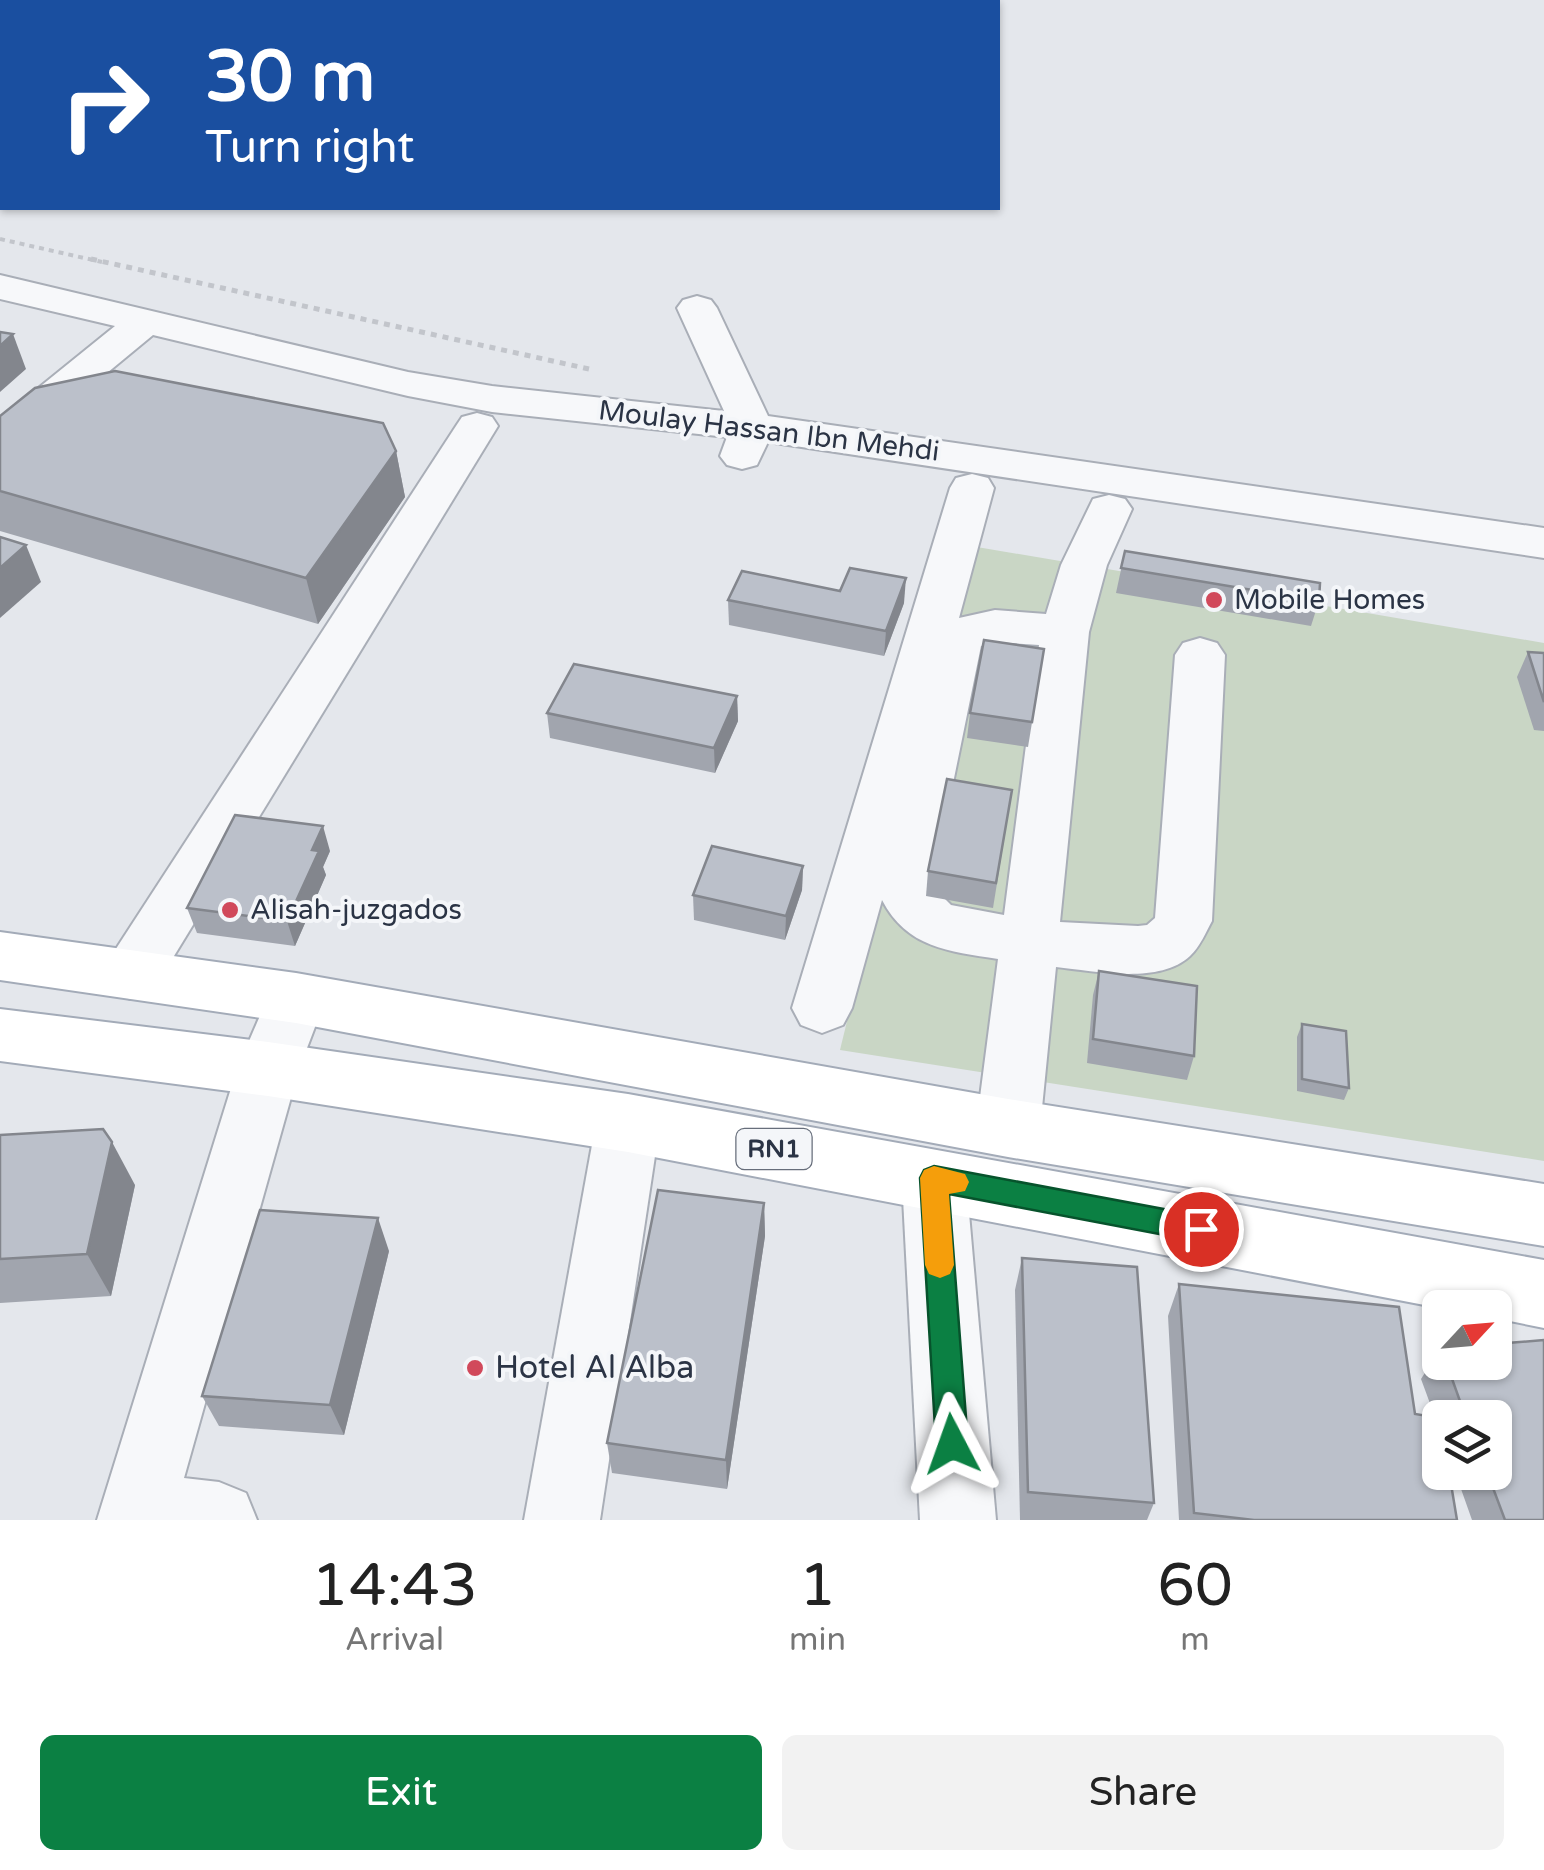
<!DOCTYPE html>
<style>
:root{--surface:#fff;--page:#f2f2f2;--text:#222;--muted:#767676;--accent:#0b8043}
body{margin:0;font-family:"Varela Round",sans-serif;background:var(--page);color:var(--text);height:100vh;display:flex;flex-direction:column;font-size:38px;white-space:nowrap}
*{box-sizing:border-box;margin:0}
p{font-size:32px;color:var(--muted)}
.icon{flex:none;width:55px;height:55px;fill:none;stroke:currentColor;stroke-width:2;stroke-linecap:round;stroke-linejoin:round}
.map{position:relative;height:1520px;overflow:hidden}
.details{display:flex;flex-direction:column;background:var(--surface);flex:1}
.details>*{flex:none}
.top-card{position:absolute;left:0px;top:0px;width:1000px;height:210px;box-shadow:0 2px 8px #0004;background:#1a4fa0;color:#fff;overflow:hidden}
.needle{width:65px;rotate:64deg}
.buttons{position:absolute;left:1422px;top:1290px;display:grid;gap:20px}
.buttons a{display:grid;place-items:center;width:90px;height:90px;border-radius:15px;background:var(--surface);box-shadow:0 2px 8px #0004;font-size:50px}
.pin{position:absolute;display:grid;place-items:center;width:85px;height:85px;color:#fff;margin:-42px;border:5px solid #fff;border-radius:50%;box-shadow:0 2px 10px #0007}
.me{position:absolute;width:110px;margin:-55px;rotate:356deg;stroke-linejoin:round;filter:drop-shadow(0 0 8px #0008)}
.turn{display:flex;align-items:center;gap:35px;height:210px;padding:0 40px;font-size:45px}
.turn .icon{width:130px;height:130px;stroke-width:2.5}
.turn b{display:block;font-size:70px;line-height:85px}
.eta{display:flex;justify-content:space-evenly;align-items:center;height:170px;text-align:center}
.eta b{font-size:60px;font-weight:600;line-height:70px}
.action{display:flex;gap:20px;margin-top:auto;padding:20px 40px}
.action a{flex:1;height:115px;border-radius:15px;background:var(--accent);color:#fff;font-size:40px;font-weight:600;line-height:115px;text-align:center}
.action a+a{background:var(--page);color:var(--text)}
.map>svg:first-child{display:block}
.green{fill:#c9d6c5}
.water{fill:#9fb4cc}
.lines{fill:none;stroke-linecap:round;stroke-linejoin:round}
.minor-casing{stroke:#a9aeb7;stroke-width:4}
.major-casing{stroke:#a3abb8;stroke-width:4}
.path-far1{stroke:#c2c5cb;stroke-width:4;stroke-dasharray:5 5;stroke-linecap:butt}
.path{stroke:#c2c5cb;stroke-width:5;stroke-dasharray:6 6;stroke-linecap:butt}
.minor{fill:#f7f8fa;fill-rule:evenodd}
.major{fill:#fff;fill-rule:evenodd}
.wall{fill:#a1a5ae}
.shaded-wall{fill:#83868d}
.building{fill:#bbc0ca;stroke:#83868d;stroke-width:2.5}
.route{fill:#0b8043;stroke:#07532c;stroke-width:2.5}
.slow{fill:#f59e0b}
.poi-dot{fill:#d1495b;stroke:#f4f6f9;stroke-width:4}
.labels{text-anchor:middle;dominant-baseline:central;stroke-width:8;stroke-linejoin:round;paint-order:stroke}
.shield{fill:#f4f6f9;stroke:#676e7b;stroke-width:2.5}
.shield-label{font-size:25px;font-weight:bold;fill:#2b3445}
.street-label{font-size:28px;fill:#2b3445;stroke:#f4f6f9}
.poi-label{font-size:28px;fill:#2b3445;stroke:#f4f6f9;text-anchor:start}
.near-poi-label{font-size:32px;fill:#2b3445;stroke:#f4f6f9;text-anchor:start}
</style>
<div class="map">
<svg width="1544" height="1520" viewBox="0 0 1544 1520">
<rect width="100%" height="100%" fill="#e4e7ec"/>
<polygon class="green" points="971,546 1544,643 1544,1161 840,1050 910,762"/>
<polygon class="water" points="0,0 817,0 2,2 2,108"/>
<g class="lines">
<defs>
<g id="minor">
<polygon points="0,275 408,372 492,386 724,411 677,308 683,300 697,296 711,300 717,308 768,416 1544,528 1544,558 768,442 757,465 742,469 727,465 720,456 727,437 492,412 408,396 153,335 15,449 0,453 0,419 115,326 0,299"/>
<polygon points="477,413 492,417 498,426 152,992 131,999 110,992 102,975 110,958 456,426 462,417"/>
<path d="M972,474L988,478L994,488L959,618L995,610L1046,614L1061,565L1093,499L1109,495L1125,499L1132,509L1107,565L1089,632L1060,922L1138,926L1147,925L1155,918L1175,655L1183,643L1200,638L1217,643L1225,655L1212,921C1206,932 1200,947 1190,956C1159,985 1094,971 1056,967L1040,1128L1030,1148L1008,1156L986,1148L976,1128L998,959C948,951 907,948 882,900L852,1008L843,1025L822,1033L801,1025L792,1008L950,488L956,478ZM995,642L1039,645L1004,915L951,905L932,886L981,646Z"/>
<polygon points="296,974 317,981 326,998 299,1069 184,1478 219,1482 246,1493 257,1520 97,1520 237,1069 275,981"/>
<polygon points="628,1096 650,1104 660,1123 600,1520 524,1520 596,1123 606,1104"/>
<polygon points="934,1150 957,1159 966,1179 996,1520 920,1520 902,1179 911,1159"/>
</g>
<g id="major">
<polygon points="0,932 296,973 1008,1099 1544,1184 1544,1246 1008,1157 296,1023 0,980"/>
<polygon points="0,1009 268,1042 628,1094 1544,1260 1544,1328 1495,1318 1495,1308 1440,1308 628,1152 268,1096 0,1061"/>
</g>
</defs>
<use href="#minor" class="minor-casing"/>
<use href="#major" class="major-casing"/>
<polyline class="path-far1" points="0,239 102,262"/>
<polyline class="path" points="91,259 589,369"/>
<use href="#minor" class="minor"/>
<use href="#major" class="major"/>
</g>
<g class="wall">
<polygon points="0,416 396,451 405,497 318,624 0,531"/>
<polygon points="1125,551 1319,601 1311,626 1116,593"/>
<polygon points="728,600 904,603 884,656 729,625"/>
<polygon points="1044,649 1028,747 967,738 970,713"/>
<polygon points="1528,652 1544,653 1544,731 1534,730 1517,677"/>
<polygon points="737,696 738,721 715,773 550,738 547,713"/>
<polygon points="1012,790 993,908 926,896 928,871"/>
<polygon points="330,851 323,867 326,875 295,946 197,933 187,908"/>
<polygon points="803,866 802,890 785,940 694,920 693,895"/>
<polygon points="1099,971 1194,1056 1187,1080 1087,1063 1093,995"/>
<polygon points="1302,1024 1349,1088 1344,1100 1297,1091 1297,1037"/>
<polygon points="0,1135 135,1185 111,1296 0,1303"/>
<polygon points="764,1203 765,1236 727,1489 612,1473 607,1443"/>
<polygon points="389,1251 344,1435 219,1426 202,1396"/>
<polygon points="1022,1258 1154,1503 1147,1520 1020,1520 1015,1290"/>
<polygon points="1179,1284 1415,1414 1435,1417 1421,1379 1440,1349 1440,1362 1495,1362 1544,1520 1472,1520 1455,1472 1495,1472 1495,1418 1440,1418 1457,1520 1179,1520 1168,1316"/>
</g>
<g class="shaded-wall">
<polygon points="13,334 26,369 0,392 0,346"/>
<polygon points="396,451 405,497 318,624 306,578"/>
<polygon points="26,545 41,582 0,618 0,568"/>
<polygon points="906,578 904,603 884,656 886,631"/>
<polygon points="737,696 738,721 715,773 714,748"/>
<polygon points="323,826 330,851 323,867 326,875 295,946 287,921 312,850"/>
<polygon points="803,866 802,890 785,940 786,916"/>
<polygon points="112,1142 135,1185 111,1296 87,1254"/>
<polygon points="764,1203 765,1236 727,1489 726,1460"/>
<polygon points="378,1218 389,1251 344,1435 330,1405"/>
</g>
<g class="building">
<polygon points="0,332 13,334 0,346"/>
<polygon points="115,371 383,423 396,451 306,578 0,491 0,416 35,388"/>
<polygon points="0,537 26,545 0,568"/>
<polygon points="1125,551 1320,583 1319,601 1121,568"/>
<polygon points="850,568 906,578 886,631 728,600 742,571 840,591"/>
<polygon points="984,640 1044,649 1032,722 970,713"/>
<polygon points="1528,652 1544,653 1544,702"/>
<polygon points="574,664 737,696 714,748 547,713"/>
<polygon points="947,779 1012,790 996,883 928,871"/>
<polygon points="235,815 323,826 312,850 319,851 287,921 187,908"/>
<polygon points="712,846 803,866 786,916 693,895"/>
<polygon points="1099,971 1197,986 1194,1056 1093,1039"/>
<polygon points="1302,1024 1346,1031 1349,1088 1302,1079"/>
<polygon points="103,1129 112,1142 87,1254 0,1259 0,1135"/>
<polygon points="658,1190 764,1203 726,1460 607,1443"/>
<polygon points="260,1210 378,1218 330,1405 202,1396"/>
<polygon points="1022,1258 1137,1267 1154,1503 1028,1492"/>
<polygon points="1179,1284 1399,1307 1415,1414 1440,1418 1440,1472 1449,1472 1457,1520 1254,1520 1194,1513"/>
<polygon points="1544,1340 1544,1520 1505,1520 1487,1472 1495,1472 1495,1418 1466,1418 1446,1362 1495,1362 1495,1344"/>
</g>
<polygon class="route" points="934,1166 1201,1216 1211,1220 1215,1229 1211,1238 1201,1242 949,1194 968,1444 963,1455 952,1460 941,1455 936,1444 920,1178 924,1170"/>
<polygon class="slow" points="934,1166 965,1174 969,1182 965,1191 949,1194 954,1265 950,1274 940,1278 929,1274 925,1265 920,1178 924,1170"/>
<g class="poi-dot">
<circle cx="1214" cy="600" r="10"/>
<circle cx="230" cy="910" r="10"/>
<circle cx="475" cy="1368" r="10"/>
</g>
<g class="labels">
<rect class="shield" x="736.5" y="1129" width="75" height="40" rx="8"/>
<g class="shield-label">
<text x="774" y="1149">RN1</text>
</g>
<g class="street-label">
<text transform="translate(769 431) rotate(7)">Moulay Hassan Ibn Mehdi</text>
</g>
<g class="poi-label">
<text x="1234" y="600">Mobile Homes</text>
<text x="250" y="910">Alisah-juzgados</text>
</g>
<g class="near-poi-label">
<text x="495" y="1368">Hotel Al Alba</text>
</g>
</g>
</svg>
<div class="buttons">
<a><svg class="needle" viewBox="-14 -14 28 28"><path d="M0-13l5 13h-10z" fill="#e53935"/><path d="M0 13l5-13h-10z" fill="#767676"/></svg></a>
<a><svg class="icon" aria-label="layers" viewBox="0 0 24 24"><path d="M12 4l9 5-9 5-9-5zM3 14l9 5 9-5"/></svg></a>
</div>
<div class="pin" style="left:1201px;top:1229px;background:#d93025"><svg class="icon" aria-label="arrive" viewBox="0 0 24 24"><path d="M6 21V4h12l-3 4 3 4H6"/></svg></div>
<svg class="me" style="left:952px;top:1444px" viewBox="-20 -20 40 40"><path d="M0-17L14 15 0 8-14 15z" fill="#0b8043" stroke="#fff" stroke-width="4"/></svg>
<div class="top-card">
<div class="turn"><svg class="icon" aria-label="right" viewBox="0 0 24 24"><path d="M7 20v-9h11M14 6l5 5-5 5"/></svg><div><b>30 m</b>Turn right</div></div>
</div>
</div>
<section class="details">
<div class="eta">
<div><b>14:43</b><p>Arrival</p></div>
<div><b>1</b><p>min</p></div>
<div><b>60</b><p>m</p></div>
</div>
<div class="action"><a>Exit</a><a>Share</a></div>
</section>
